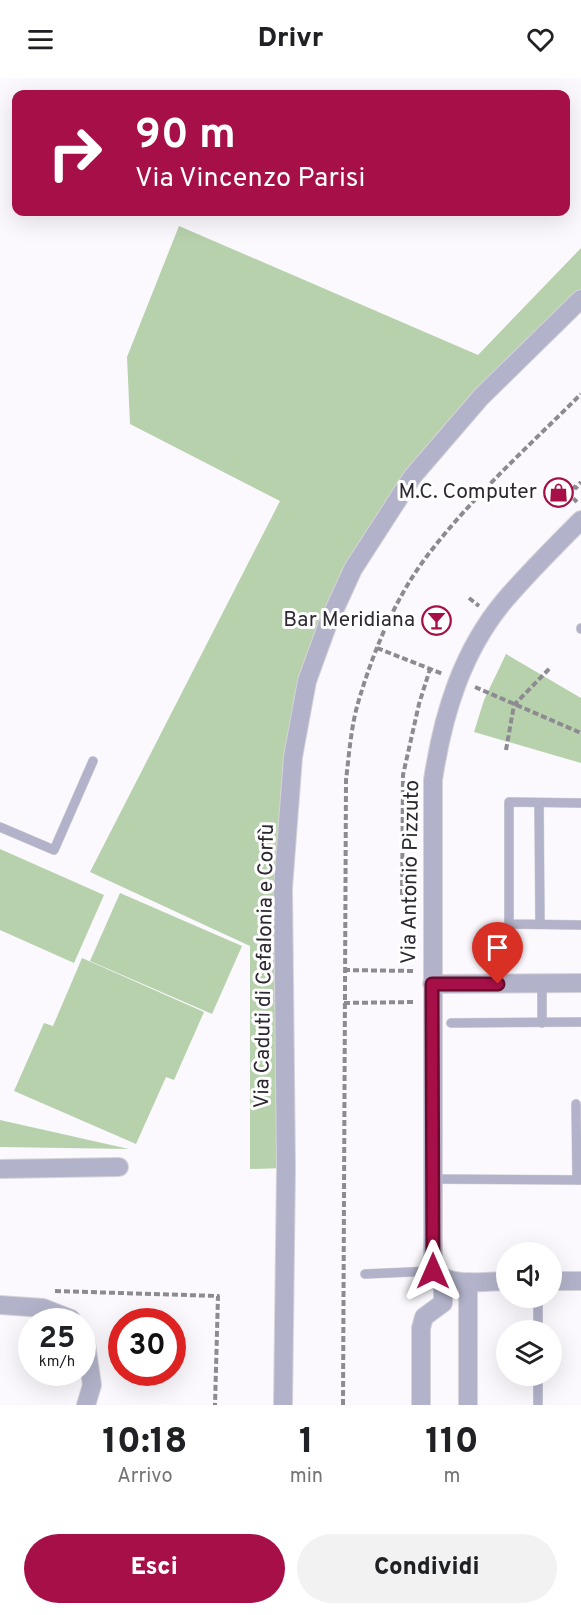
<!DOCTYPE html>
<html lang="it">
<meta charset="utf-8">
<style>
:root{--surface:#fff;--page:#f2f2f2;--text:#202124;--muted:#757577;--accent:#a60f47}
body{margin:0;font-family:Overpass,sans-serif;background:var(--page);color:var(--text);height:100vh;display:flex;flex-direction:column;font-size:22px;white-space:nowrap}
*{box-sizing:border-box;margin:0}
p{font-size:20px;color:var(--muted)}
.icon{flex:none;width:33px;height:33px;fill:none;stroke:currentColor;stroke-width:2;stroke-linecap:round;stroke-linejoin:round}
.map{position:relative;height:1327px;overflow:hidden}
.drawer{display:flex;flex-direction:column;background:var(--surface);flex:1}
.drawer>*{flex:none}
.top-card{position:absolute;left:12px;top:12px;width:558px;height:126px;border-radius:12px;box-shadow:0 6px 24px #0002;background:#a60f47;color:#fff;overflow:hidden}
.tools{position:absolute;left:496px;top:1164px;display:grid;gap:12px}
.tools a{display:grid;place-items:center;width:66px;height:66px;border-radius:50%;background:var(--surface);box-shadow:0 6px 24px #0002;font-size:30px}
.speed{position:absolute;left:18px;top:1230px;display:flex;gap:12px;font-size:30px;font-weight:700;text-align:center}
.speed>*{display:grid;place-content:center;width:78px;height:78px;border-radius:50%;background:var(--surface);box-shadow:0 6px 24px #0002;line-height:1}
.speed small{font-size:15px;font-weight:400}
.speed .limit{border:9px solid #d22;background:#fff;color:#111}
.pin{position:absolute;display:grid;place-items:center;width:51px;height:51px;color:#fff;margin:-62px -26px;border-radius:50% 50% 50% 0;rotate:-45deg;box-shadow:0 0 6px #0007}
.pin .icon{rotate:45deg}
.me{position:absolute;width:66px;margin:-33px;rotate:0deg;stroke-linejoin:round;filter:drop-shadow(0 0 4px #0008)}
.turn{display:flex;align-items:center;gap:21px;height:126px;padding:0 24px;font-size:27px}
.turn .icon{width:78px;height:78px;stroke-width:2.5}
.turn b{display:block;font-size:42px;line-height:51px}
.eta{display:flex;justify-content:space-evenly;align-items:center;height:102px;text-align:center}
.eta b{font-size:36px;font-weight:800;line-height:42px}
.primary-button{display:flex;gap:12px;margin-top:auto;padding:12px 24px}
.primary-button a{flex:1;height:69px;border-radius:36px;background:var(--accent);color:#fff;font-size:24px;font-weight:800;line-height:69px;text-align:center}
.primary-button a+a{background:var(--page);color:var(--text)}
header{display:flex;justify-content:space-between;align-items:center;height:78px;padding:0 24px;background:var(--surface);font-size:27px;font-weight:800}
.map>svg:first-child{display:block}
.green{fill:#b7d1ac}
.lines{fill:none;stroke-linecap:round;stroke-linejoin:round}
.service-casing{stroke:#d6d3d9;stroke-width:10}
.minor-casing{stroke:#d6d3d9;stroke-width:20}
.tertiary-casing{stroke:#d6d3d9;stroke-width:20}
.path{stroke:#8e8a91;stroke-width:4;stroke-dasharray:6 3;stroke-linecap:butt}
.service{stroke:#b2b3ca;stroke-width:9}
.minor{stroke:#b2b3ca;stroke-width:18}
.tertiary{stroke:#b2b3ca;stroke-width:18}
.route-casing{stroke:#6c0a2e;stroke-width:15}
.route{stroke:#a60f47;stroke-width:10}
.labels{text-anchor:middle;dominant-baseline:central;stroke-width:6;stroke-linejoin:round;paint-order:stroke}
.poi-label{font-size:21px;fill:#2d2831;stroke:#fff;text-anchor:end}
.street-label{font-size:21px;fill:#2d2831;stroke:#fff}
</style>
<header><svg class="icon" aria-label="menu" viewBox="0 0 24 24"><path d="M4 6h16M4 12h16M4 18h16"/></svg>Drivr<svg class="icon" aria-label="heart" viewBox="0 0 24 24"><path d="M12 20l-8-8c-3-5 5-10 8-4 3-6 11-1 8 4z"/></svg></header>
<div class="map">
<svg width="581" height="1327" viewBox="0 0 581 1327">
<rect width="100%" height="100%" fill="#fbf9fe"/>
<g class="green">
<polygon points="179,148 478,277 581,170 581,221 413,398 327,548 292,683 286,1090 250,1091 250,868 90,794 280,423 130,346 127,279"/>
<polygon points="506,576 581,620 581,685 474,654 484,622"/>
<polygon points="0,771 104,817 74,885 0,852"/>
<polygon points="120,815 242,868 212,936 90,883"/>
<polygon points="82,880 204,934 174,1002 166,999 136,1066 14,1013 44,945 53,948"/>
<polygon points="0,1042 129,1071 0,1069"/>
</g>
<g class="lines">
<defs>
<g id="service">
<polyline points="581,550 581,551"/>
<polyline points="539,725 540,846"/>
<polyline points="581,725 509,724 509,846 581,847"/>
<polyline points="0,749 54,772 93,683"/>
<polyline points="542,906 542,945"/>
<polyline points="451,945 581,944"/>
<polyline points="576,1026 577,1102"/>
<polyline points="432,1101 581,1102"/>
<polyline points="365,1196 433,1193"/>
<polyline points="538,1252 538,1220"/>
<polyline points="538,1327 538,1298"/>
</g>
<g id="minor">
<polyline points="432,906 581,905"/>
<polyline points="0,1091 119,1089"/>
<path d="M507,1203C482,1203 453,1210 433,1193V702C443,636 462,573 505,522C529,494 555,468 581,442"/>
<polyline points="552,1203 581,1203"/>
<polyline points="0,1227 43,1230 71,1241 72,1244"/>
<polyline points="82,1260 86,1266 92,1307 86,1327"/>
<polyline points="421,1327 421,1250 424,1239 443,1225 443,1201"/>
<polyline points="468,1327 468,1204"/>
</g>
<polyline id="tertiary" points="283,1327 286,1090 283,810 293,679 307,603 327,548 353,491 413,398 481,319 581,221"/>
</defs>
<use href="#service" class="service-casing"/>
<use href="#minor" class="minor-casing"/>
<use href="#tertiary" class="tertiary-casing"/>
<g class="path">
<polyline points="573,408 576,410 581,404"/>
<polyline points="567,414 577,424"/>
<polyline points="469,520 479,528"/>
<polyline points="377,570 443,596"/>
<polyline points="475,609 581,655"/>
<polyline points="506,672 514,627 551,589"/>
<polyline points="402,822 417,823"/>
<polyline points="414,841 407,841 407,828 402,828 403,697 419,626 430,591"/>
<polyline points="344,892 415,893"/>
<polyline points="344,925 415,924"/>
<polyline points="55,1213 218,1218 215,1327"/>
<path d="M343,1327L346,702C349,677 351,649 358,625C373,574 395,520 427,478C472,419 529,368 581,316"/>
</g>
<use href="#service" class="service"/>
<use href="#minor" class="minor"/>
<use href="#tertiary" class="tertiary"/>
</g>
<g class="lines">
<defs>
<polyline id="route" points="433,1193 432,906 498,906"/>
</defs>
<use href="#route" class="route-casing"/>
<use href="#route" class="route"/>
</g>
<defs>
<symbol id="shop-ring" viewBox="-11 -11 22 22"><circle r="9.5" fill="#fff" stroke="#a60f47" stroke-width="1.5"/><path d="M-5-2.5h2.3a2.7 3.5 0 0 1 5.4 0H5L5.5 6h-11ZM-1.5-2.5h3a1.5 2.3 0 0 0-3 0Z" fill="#a60f47"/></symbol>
<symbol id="bar-ring" viewBox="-11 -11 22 22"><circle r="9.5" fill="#fff" stroke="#a60f47" stroke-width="1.5"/><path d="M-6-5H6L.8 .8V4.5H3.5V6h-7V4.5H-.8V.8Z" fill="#a60f47"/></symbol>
</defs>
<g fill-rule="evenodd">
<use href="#shop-ring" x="542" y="398" width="33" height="33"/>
<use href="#bar-ring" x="420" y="526" width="33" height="33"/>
</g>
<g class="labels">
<g class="poi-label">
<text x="537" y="414">M.C. Computer</text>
<text x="415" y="542">Bar Meridiana</text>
</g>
<g class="street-label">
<text transform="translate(411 794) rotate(-89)">Via Antonio Pizzuto</text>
<text transform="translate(265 888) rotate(-89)">Via Caduti di Cefalonia e Corfù</text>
</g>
</g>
</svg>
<div class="tools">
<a><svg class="icon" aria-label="sound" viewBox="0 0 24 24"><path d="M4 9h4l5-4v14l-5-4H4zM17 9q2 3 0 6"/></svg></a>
<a><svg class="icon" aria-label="layers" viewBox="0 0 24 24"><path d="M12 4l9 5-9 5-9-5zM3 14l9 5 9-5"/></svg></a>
</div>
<div class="speed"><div>25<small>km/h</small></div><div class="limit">30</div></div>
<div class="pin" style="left:498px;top:906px;background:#d93025"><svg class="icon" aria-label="arrive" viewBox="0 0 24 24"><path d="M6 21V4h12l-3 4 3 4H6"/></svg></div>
<svg class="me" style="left:433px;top:1193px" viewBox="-20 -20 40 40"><path d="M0-17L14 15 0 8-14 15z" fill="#a60f47" stroke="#fff" stroke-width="4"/></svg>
<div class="top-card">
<div class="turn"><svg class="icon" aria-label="right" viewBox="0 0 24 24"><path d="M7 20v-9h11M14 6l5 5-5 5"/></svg><div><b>90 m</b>Via Vincenzo Parisi</div></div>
</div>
</div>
<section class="drawer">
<div class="eta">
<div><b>10:18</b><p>Arrivo</p></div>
<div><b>1</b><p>min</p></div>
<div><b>110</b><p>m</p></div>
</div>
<div class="primary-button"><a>Esci</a><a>Condividi</a></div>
</section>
